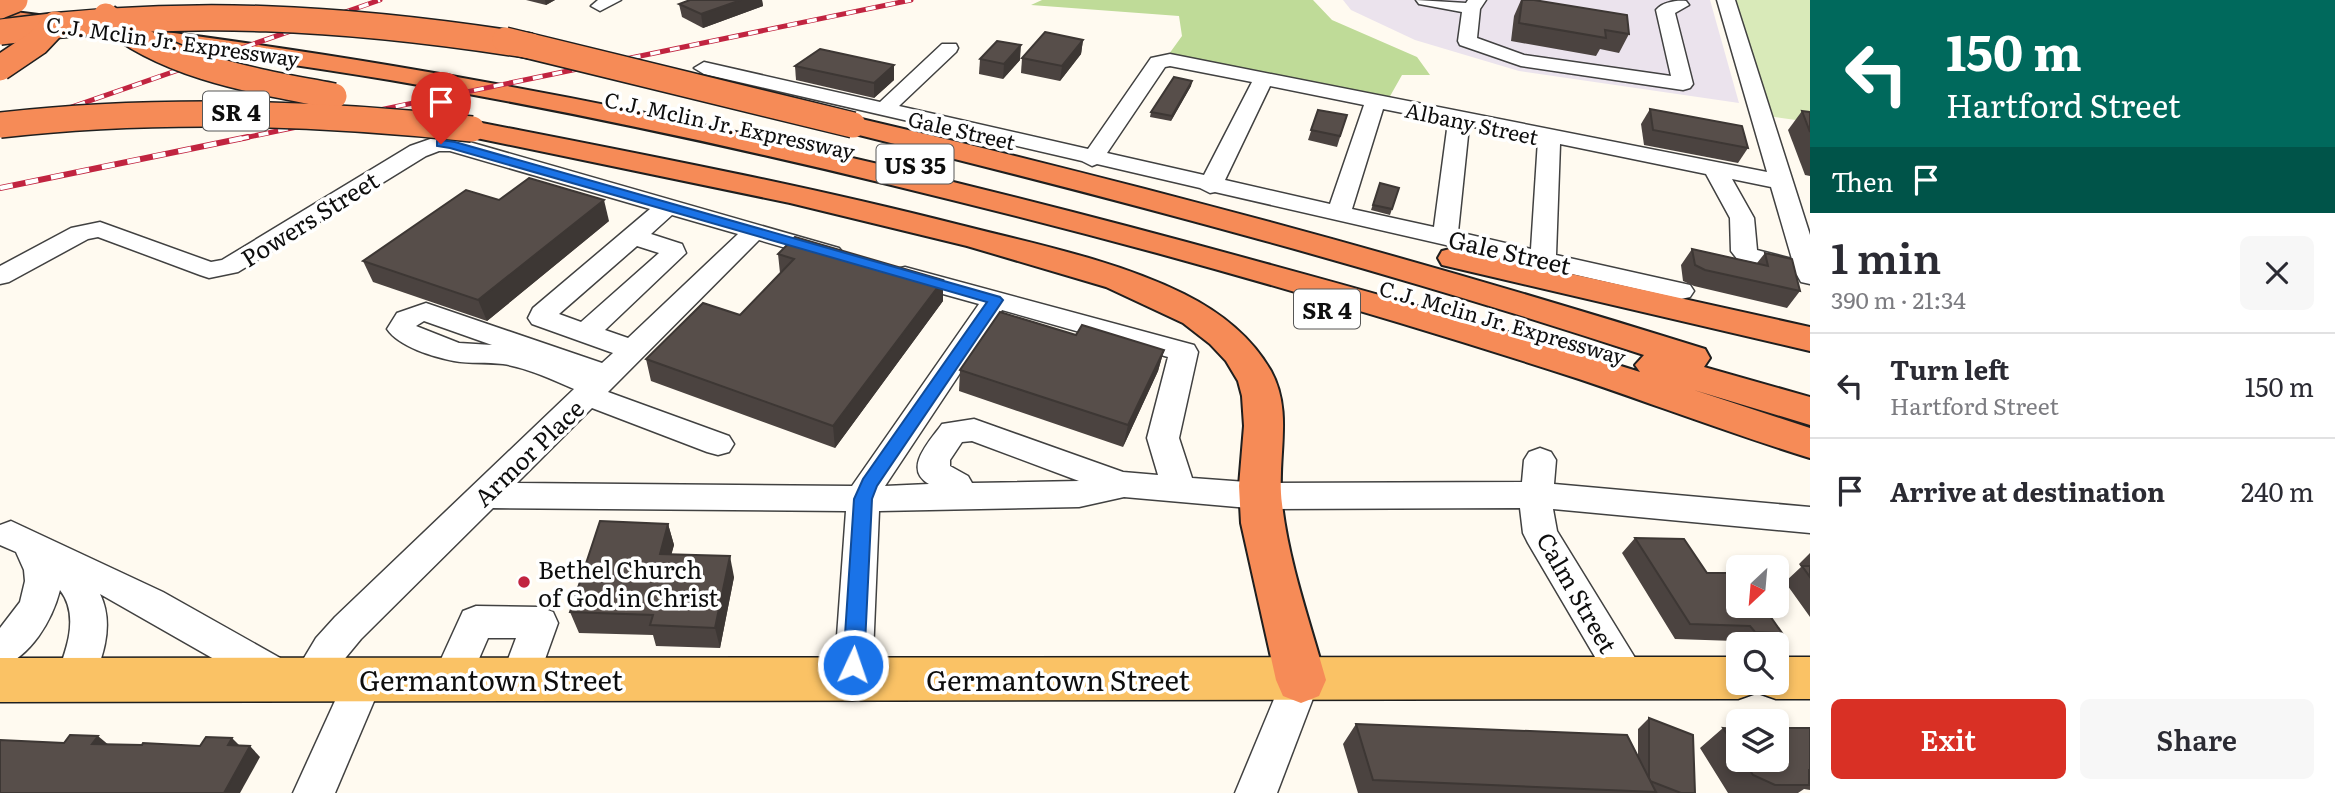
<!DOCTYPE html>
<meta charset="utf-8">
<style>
:root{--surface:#fff;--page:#f7f7f7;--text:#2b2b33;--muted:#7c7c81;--line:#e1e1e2;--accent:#d93025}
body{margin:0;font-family:Literata,serif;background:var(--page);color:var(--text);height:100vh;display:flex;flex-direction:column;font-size:26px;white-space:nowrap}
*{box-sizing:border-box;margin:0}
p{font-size:23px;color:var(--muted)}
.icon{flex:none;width:38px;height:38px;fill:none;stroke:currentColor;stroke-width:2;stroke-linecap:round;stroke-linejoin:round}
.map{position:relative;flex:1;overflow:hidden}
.details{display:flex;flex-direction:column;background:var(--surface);width:525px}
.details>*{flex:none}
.guide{background:#00695c;color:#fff;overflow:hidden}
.needle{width:46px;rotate:206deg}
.tools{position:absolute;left:1726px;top:555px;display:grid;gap:14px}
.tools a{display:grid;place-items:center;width:63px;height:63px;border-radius:10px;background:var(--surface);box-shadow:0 4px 10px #0003;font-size:35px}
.pin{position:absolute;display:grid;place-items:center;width:60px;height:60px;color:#fff;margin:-72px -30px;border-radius:50% 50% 50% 0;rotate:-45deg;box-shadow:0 0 7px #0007}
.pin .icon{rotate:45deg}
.me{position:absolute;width:77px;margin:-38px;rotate:3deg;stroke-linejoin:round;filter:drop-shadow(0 0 5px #0008)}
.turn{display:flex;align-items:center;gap:24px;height:147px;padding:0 21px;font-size:32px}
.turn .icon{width:91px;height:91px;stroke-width:2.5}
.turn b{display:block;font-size:49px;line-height:60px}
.then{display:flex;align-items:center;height:66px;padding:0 21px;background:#0003;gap:14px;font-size:26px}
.round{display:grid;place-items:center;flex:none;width:74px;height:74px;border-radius:10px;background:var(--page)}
.summary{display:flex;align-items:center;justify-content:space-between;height:119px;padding:0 21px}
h1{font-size:42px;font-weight:600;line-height:52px}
.action{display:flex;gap:14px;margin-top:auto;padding:14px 21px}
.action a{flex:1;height:80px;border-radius:10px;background:var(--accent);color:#fff;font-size:28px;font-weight:600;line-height:80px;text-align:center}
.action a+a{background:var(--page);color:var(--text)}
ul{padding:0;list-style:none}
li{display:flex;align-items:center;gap:21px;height:105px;padding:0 21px;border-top:2px solid var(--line)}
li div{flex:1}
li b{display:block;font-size:26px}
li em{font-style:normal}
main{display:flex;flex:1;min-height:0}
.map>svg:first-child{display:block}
.industrial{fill:#ebe3ed}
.green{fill:#d9eab9}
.forest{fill:#bfdb98}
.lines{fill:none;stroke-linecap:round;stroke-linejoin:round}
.minor-casing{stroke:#414141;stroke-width:3}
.major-casing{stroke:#1f1f1f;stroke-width:3}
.highway-casing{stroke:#1f1f1f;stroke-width:4}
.minor{fill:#fff;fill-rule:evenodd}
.major{fill:#fac265;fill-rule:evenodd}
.highway{fill:#f68b57;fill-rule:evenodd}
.rail-far1-casing{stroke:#c12440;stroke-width:5}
.rail-casing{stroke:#c12440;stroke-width:6}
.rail-far1{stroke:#fff;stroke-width:3.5;stroke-dasharray:10;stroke-linecap:butt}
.rail{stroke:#fff;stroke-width:4.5;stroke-dasharray:13;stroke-linecap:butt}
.highway-bridge-casing{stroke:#1f1f1f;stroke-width:28;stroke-linecap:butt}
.highway-bridge{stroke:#f68b57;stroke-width:25}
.wall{fill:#4b4340}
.shaded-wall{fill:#3d3734}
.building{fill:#574e4a;stroke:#3d3734;stroke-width:2}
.route{fill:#1a73e8;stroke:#114b97;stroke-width:2}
.poi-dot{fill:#c12440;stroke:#fff;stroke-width:2.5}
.labels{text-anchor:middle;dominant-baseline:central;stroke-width:7;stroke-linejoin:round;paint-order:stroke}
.far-street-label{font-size:21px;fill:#0e0e0e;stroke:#fff}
.shield{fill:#fff;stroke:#565656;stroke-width:2}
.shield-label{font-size:23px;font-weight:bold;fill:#0e0e0e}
.street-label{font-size:24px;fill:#0e0e0e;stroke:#fff}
.poi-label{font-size:24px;fill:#0e0e0e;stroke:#fff;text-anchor:start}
.near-street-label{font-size:28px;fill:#0e0e0e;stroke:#fff}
</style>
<main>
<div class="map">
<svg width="1810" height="793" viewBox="0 0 1810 793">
<rect width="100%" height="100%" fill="#fffaf0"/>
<polygon class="industrial" points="1343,0 1710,0 1739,103 1519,71 1415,40 1351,10"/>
<polygon class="green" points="1726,0 1810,0 1810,122 1761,115"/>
<polygon class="forest" points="1042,0 1313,0 1332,20 1417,57 1430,75 1402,75 1389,98 1169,54 1182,36 1179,16 1031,5"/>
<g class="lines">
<defs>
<g id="minor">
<polygon points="598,0 621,0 600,11 591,6"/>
<path d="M1416,0L1466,3L1468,0H1486L1480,9L1477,38L1524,55L1671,76L1656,10C1662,2 1677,0 1686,1L1689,5L1675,13L1693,84L1690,88L1683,90L1521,66L1460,45L1458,41L1462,12L1419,4Z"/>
<path d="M1717,0H1735L1810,235V284L1801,282L1797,275L1738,260L1731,251L1730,218L1706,174L1560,144L1556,255L1690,285L1694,291L1690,297L1681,299L1215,192L1210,193L1200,188L1097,164L1092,166L1082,161L704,74L694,68L704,62L880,102L942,44H956L958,48L956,52L899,106L1088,149L1151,58L1170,54L1767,172ZM1170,66L1252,82L1204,175L1107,153L1165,67ZM1270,86L1364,105L1330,204L1225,180ZM1383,109L1448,122L1434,227L1352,209ZM1469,126L1538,140L1531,249L1458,232ZM1732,179L1771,187L1792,259L1757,250L1754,218Z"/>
<path d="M436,137L459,139L839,248L843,253L839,258L830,261L759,240L608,392L729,436L734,444L729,452L718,455L707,452L592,408L517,483L852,486L979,304L896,281L892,275L896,269L905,267L1194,345L1198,352L1179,438L1192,478L1260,483L1522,482L1524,460L1529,452L1540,448L1551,452L1556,460L1554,484L1810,507V533L1553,509L1557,531L1648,679L1643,691L1629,696L1615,691L1528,543L1523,533L1520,508L1260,509L1124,497L1079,507L879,511L872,678L867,690L853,695L839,690L834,678L846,511L493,508L361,639L342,662L326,692L312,697L298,691L284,696L270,691L100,594C116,627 101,663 87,694L73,699L59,694L54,682C65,654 81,617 60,590C52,621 31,656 0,668V628L20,602L25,581L24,570L16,552L0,545V525L11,521L163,592L298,668L316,638L335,617L574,389C551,379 528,368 503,364C487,362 470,364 454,361C434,357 399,347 387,329L397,313L426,303L602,363L613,353L532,324L528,318L533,308L650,209L450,151H439L426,156L238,272L209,278L200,275L98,237L88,239L9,282L0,284V266L71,228L100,222L211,262L222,260L410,146ZM672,215L738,234L628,338L605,330L686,253L682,244L651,234ZM637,246L659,253L581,322L559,314ZM1002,310L1168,357L1147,438L1158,475L1123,472L974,419L942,424C930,441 902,469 929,484L885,486ZM424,321L492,345L459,343L416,326ZM972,441L1079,481L972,483L968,476L950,466V460L962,442Z"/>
<polygon points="476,606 540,607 553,612 558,623 534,690 520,695 506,690 501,678 516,638 488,638 465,691 451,696 437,691 432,679 463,611"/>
<polygon points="364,663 378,668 383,680 335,793 293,793 350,668"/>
<polygon points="1301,663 1315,668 1320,680 1277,793 1235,793 1287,668"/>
</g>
<polygon id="major" points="1738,657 1738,682 1776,682 1776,657 1810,657 1810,699 1776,699 1759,693 1757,688 1755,693 1738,699 0,702 0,658"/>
<g id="highway">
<path d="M0,10C131,27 263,44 393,66C688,115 979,184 1267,264C1391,298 1517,333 1640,372L1635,365L1644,355C1380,268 1113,198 843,131L839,125L843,119L853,117C1140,184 1424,261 1705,349L1710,358L1704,367L1810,397V425L1694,390L1810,428V458C1732,434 1656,405 1579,379C1440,334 1299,292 1157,253C904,185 648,124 390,80C260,59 130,41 0,24Z"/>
<path d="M472,121C635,153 799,184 960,225C1035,244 1115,260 1184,294C1220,312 1251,336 1271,371C1294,413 1276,459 1282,504C1289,564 1310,622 1326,680L1319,696L1301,703L1283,696L1276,680L1241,523L1239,486L1244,426L1242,396L1238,381L1226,361L1210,344L1183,323L1106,287L967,246L790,203L462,135L458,129L462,123Z"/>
<polygon points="1454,248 1810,327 1810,351 1442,265 1438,258 1442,251"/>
</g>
</defs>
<use href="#minor" class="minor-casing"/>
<use href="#major" class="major-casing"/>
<use href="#highway" class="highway-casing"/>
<use href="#minor" class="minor"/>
<use href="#major" class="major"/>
<use href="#highway" class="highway"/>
<defs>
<g id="rail-far1">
<polyline points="0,132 380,0"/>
<polyline points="239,139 911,0"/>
</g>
<polyline id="rail" points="0,188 248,137"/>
</defs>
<use href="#rail-far1" class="rail-far1-casing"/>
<use href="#rail" class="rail-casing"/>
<use href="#rail-far1" class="rail-far1"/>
<use href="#rail" class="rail"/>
<defs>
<g id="highway-bridge">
<polyline points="0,6 15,0"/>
<path d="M106,16C168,68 256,81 334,96"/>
<path d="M0,32C186,7 347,17 531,46"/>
<polyline points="505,40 853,125"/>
<polyline points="0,68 37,43 55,24"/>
<path d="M0,125C158,107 314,112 472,129"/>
</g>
</defs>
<use href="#highway-bridge" class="highway-bridge-casing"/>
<use href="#highway-bridge" class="highway-bridge"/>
</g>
<g class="wall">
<polygon points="526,0 555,0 546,5"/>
<polygon points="690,0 762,0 763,6 703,28 682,17 679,4"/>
<polygon points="1521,0 1534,0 1629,34 1619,53 1600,49 1596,56 1511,41 1514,16"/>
<polygon points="1083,40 1081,54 1060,81 1021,73 1022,58"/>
<polygon points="980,59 1020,60 1003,79 979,74"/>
<polygon points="894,65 894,80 874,98 796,80 795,66"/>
<polygon points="1192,81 1191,86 1171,121 1150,117 1151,112"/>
<polygon points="1650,109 1748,148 1738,163 1644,145 1641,124"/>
<polygon points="1318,110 1347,115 1337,147 1308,140"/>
<polygon points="1802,111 1810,112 1810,176 1805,175 1788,130"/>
<polygon points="1380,183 1399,188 1390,215 1371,210"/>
<polygon points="609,221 487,321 373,282 363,261"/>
<polygon points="1692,249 1757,263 1765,253 1800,291 1787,308 1694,286 1683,281 1681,265"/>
<polygon points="778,254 943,301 835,448 651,381 646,359 740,315 780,273"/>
<polygon points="1076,335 1164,350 1158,371 1123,447 959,391 960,370"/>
<polygon points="668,524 674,545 671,554 734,577 720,648 656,646 653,635 579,633 570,612"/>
<polygon points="1635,538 1707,573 1782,633 1769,644 1738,644 1738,645 1735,641 1675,639 1622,553"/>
<polygon points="1810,553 1810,617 1785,582 1801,567 1799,564"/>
<polygon points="1649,718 1695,793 1358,793 1343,744 1356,724 1638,756 1638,729"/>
<polygon points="1723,728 1738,729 1738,760 1776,760 1782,732 1788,728 1810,728 1810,790 1804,789 1798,793 1728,793 1700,748"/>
</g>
<g class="shaded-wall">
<polygon points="545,0 555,0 546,5"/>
<polygon points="741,0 762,0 763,6 703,28 701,14"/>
<polygon points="1083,40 1081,54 1060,81 1062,66"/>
<polygon points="1021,45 1020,60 1003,79 1004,64"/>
<polygon points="894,65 894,80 874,98 874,83"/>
<polygon points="1192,81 1191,86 1171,121 1172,116"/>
<polygon points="604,200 609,221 487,321 478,300"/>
<polygon points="943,280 943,301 835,448 833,426"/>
<polygon points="1164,350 1158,371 1123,447 1128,425"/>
<polygon points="668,524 674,545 666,575 660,554"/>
<polygon points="730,556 734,577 720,648 715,628"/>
<polygon points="98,736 110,746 92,744"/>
<polygon points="232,738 242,748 228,745"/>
<polygon points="250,746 260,757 240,793 224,793"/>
</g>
<g class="building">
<polygon points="690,0 741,0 701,14 679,4"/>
<polygon points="1522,0 1534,0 1627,15 1629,34 1605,30 1606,38 1519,23"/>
<polygon points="1045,32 1083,40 1062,66 1022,58"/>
<polygon points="997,41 1021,45 1004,64 980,59"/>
<polygon points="820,49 894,65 874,83 795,66"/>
<polygon points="1174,77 1192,81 1172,116 1151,112"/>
<polygon points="1650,109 1742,126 1748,148 1653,130"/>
<polygon points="1318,110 1347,115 1340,136 1311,130"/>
<polygon points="1802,111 1810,112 1810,132"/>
<polygon points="529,178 604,200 478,300 363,261 466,190 499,200"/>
<polygon points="1380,183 1399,188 1392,209 1373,205"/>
<polygon points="795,237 943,280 833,426 646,359 703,303 740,315 794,259 778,254"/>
<polygon points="1692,249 1768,266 1765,253 1792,259 1800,291 1705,270 1695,265"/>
<polygon points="1000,312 1076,335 1082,325 1164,350 1128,425 960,370"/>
<polygon points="600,521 668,524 660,554 730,556 715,628 650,625 653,615 570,612"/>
<polygon points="1635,538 1684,539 1707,573 1738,573 1738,606 1763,606 1782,633 1755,632 1750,626 1690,624"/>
<polygon points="1802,566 1810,566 1810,577"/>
<polygon points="1649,718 1693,735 1695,793 1681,793 1650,781 1649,778"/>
<polygon points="1356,724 1627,735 1656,792 1373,780"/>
<polygon points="1723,728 1738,729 1738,751"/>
<polygon points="1788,728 1810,728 1810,770 1809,770 1809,785 1775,785 1753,775 1743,760 1776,760 1776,732 1788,733"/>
<polygon points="70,735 98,736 92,744 142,745 143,743 200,746 206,737 232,738 228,745 250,746 224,793 0,793 0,740 64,743"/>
</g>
<polygon class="route" points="441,140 455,142 1000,297 1003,300 877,486 872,499 864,665 861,671 853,674 846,671 843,665 854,499 863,479 987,302 450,148 437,146 437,141"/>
<circle class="poi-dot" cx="524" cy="582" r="7"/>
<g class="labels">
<g class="far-street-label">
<text transform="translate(173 40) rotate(8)">C.J. Mclin Jr. Expressway</text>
<text transform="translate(1472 122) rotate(12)">Albany Street</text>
<text transform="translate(730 124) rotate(12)">C.J. Mclin Jr. Expressway</text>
<text transform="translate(962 129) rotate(13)">Gale Street</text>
<text transform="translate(1503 321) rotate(16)">C.J. Mclin Jr. Expressway</text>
</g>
<g class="shield">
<rect x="203" y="91.5" width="66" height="39" rx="5"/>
<rect x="876.5" y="144.5" width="77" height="39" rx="5"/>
<rect x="1294" y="289.5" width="66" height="39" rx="5"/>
</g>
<g class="shield-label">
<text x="236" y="111">SR 4</text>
<text x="915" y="164">US 35</text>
<text x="1327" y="309">SR 4</text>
</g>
<g class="street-label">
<text transform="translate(309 218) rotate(-32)">Powers Street</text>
<text transform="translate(1510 251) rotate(13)">Gale Street</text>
<text transform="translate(528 452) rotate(-44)">Armor Place</text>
<text transform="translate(1578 592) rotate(60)">Calm Street</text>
</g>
<g class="poi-label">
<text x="538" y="568">Bethel Church<tspan x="538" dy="28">of God in Christ</tspan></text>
</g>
<g class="near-street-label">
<text x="491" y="679">Germantown Street</text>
<text x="1058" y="679">Germantown Street</text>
</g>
</g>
</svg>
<div class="tools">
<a><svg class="needle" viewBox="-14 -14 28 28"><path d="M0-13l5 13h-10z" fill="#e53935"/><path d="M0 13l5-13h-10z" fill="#7c7c81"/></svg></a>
<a><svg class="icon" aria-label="search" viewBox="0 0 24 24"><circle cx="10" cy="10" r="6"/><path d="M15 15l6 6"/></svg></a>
<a><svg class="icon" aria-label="layers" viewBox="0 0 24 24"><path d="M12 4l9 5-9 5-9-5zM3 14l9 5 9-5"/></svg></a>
</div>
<div class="pin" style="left:441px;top:144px;background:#d93025"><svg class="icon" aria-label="arrive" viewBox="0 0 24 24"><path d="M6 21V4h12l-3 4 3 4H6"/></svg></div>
<svg class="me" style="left:853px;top:665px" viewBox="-20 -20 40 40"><circle r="17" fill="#1a73e8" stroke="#fff" stroke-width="3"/><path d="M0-11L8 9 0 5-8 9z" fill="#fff"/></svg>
</div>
<section class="details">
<div class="guide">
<div class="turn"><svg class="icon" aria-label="left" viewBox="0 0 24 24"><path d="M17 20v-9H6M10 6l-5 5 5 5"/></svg><div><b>150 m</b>Hartford Street</div></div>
<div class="then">Then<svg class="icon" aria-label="arrive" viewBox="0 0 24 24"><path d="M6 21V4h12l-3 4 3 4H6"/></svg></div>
</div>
<div class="summary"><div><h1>1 min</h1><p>390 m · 21:34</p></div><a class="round"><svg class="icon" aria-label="close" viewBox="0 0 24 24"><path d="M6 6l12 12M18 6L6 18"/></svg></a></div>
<ul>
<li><svg class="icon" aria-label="left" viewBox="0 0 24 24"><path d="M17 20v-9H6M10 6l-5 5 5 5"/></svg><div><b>Turn left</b><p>Hartford Street</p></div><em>150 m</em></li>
<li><svg class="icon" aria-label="arrive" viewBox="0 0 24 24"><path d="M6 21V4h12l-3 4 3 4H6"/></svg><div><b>Arrive at destination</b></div><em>240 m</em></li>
</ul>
<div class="action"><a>Exit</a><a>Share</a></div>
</section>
</main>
